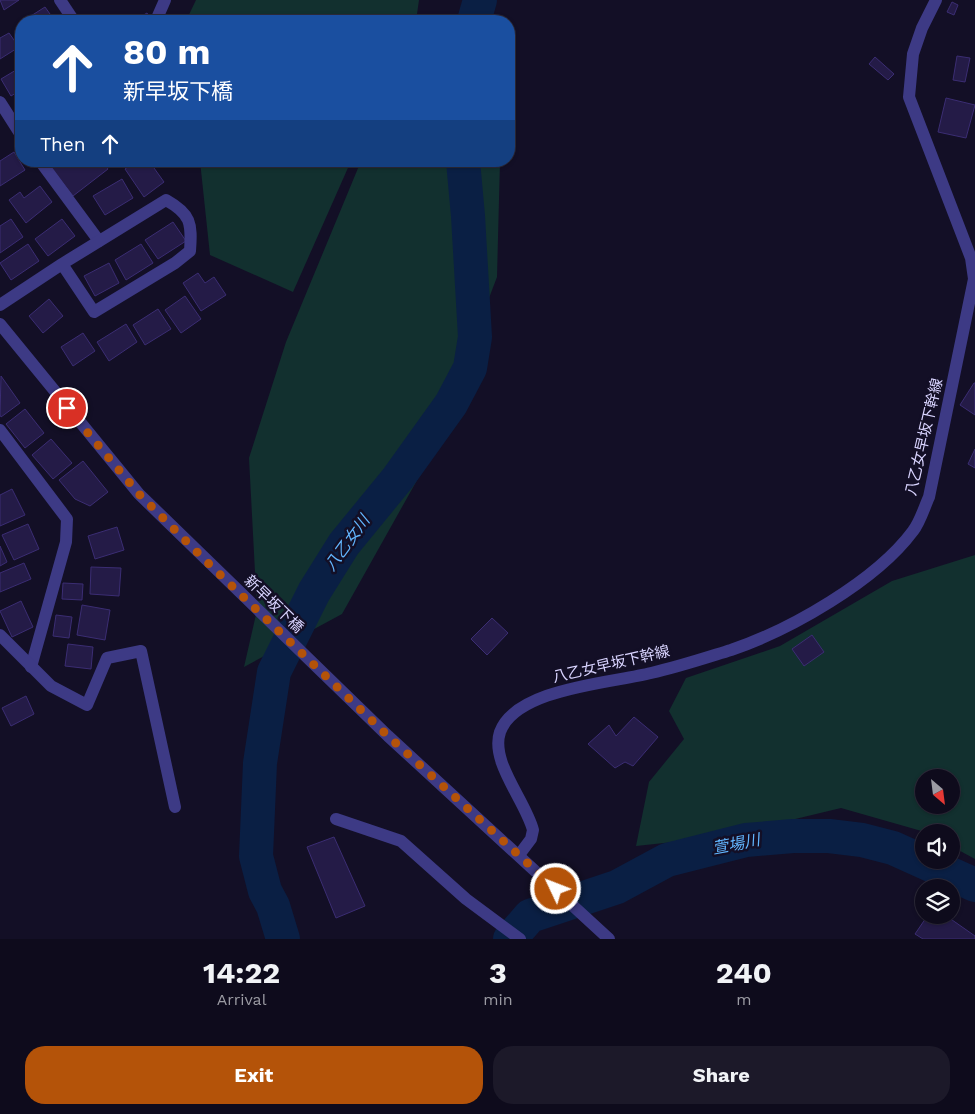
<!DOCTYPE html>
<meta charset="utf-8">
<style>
:root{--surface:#0e0b1c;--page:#1c1929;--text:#f1f3f6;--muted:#9b9ba3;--line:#2e2b3b;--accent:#b45309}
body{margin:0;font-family:"Work Sans","Noto Sans JP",sans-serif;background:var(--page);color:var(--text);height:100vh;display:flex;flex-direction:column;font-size:19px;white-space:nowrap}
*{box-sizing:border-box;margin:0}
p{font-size:16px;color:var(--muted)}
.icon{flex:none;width:28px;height:28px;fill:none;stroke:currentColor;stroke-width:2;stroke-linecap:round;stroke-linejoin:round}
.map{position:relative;height:939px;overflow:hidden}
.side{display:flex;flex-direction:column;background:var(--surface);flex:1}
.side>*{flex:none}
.hud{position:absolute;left:15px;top:15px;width:500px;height:152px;border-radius:20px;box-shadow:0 1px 4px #0004,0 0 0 1px var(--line);background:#1a4fa0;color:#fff;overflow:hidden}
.needle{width:32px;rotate:152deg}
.tools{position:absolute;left:915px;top:769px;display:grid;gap:10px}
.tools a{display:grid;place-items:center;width:45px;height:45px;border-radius:50%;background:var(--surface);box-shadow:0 1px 4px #0004,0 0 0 1px var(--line);font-size:25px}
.pin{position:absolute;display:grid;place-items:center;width:42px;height:42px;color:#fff;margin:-21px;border:2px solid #fff;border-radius:50%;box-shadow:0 1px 5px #0007}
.me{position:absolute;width:55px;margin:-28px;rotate:313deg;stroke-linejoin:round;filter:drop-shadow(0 0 4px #0008)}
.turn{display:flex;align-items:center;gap:18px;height:105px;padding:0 25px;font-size:22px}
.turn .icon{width:65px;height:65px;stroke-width:2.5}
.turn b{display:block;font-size:35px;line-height:42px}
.then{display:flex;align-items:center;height:48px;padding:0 25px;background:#0003;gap:10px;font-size:19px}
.eta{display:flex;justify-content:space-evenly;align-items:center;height:85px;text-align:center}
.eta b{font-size:30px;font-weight:700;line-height:35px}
.button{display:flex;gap:10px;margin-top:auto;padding:10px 25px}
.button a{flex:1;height:58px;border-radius:20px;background:var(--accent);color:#fff;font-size:20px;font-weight:700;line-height:58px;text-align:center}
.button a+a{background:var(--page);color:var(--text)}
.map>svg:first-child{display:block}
.green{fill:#12302f;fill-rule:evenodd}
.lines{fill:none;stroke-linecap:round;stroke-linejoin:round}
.river{stroke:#0a1f44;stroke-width:34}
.building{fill:#241b47;stroke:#3b2d73}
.minor{stroke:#3d3a85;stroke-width:12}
.route{stroke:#b45309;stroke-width:9;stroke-dasharray:0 16.2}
.labels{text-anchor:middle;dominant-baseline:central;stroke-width:5;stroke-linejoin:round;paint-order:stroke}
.street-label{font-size:15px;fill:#d9d4ff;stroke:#130f26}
.water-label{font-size:16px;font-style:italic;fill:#62b6ff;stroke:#130f26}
</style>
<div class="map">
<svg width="975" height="939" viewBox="0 0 975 939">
<rect width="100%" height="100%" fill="#130f26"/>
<g class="green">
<polygon points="196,0 419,0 416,21 186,21"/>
<polygon points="200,161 351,161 293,292 210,255"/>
<polygon points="361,161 500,161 497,277 425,466 342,614 244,667 257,610 249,458 286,342"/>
<path d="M975,555V859L951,846V832H925L841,808L720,837L636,846L649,782L684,739L669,711L686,678L780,646L892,581ZM924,778H951V805H924Z"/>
</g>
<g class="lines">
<g class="river">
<polyline points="474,21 480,0"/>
<polyline points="283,939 273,906 265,891 256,856 260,763 274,672 314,592 344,544 398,478 451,404 470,368 475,337 468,216 463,161"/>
<polyline points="510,939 530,916 617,887 667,860 746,840 793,836 829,836 862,840 893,848 975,885"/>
</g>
</g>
<g class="building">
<polygon points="0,0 19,0 4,10"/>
<polygon points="952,2 958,5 954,15 947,12"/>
<polygon points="45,7 55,21 23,21"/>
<polygon points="147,13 152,21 133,21"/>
<polygon points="9,33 19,47 0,59 0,38"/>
<polygon points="957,56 970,58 965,82 953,80"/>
<polygon points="875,57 894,74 888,80 869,64"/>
<polygon points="21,67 21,90 11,96 1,79"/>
<polygon points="946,98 975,105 966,138 938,132"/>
<polygon points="14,152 25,170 0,186 0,161"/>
<polygon points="60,161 68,161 70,165 75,161 102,161 108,169 73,196 51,168"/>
<polygon points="136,161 149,161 164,182 144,197 125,169"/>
<polygon points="122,179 133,198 105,215 93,196"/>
<polygon points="40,186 52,202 26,223 9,200 20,192 24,198"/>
<polygon points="11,219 23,237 0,253 0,226"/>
<polygon points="62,219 75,236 48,256 35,239"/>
<polygon points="173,222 186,241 158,259 145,240"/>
<polygon points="28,244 39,261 11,280 0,263"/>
<polygon points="141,244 153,263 126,280 115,260"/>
<polygon points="109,263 119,283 95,296 84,276"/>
<polygon points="198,273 205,283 214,277 226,295 201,311 183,283"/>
<polygon points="185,296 201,319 181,333 165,310"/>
<polygon points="49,299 63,316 43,333 29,316"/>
<polygon points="158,309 171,329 145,345 133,325"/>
<polygon points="126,324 137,342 109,361 97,342"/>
<polygon points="83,333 95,351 73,366 61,347"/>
<polygon points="1,376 20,403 1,417 0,415"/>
<polygon points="974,383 975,383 975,415 960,405"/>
<polygon points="25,409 44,433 25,448 6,424"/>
<polygon points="51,439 72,463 53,479 32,455"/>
<polygon points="975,449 975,468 968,464"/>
<polygon points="83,461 108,492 90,506 75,499 59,480"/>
<polygon points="12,489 25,515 0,526 0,495"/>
<polygon points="28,524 39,549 14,560 2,535"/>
<polygon points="117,527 124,550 95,559 88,536"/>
<polygon points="0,546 7,562 0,566"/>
<polygon points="24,563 31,579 0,592 0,573"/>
<polygon points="91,567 121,568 119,596 90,594"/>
<polygon points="63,583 83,584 82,600 62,599"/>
<polygon points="21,601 33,627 12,637 0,611"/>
<polygon points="82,605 110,610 105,640 77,635"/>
<polygon points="56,615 72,617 69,638 53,636"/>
<polygon points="492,618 508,633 487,655 471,639"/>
<polygon points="812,635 824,652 804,666 792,649"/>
<polygon points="68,644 93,647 91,669 65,666"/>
<polygon points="26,696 34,714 11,726 2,708"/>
<polygon points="634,717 658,737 633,766 625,762 615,768 588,744 609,725 616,736"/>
<polygon points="334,837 365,906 336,918 307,847"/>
<polygon points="928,915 945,915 975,936 975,939 923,939 915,934"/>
</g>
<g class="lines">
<g class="minor">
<polyline points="60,0 74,21"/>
<polyline points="160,21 158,16 165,0"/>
<polyline points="0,102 21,135"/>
<polyline points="40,161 99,241"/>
<path d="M0,305L62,264L166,200C191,214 192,223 190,251L175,263L94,312L62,264"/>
<polyline points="0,324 139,494 388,736 609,939"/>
<polyline points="0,430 67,519 66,542 31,667"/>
<polyline points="0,635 51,686 87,705 107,658 141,651 175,807"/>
<polyline points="336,819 401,841 466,899 520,939"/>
<path d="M519,855L531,839L533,830C525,800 490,762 500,732C516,688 612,683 651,673C678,667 705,658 731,650C790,630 876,581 913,531C920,522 924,508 929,497L974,279L971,258L909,97L913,54L922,28L936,0"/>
</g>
</g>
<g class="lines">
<polyline class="route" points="67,408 139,494 209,564 388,736 556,889"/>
</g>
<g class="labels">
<g class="street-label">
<text transform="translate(924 437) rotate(-77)">八乙女早坂下幹線</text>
<text transform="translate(274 604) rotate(44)">新早坂下橋</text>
<text transform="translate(611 664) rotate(-13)">八乙女早坂下幹線</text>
</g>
<g class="water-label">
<text transform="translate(347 543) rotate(-54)">八乙女川</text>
<text transform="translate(736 844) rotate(-11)">萱場川</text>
</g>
</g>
</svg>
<div class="tools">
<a><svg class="needle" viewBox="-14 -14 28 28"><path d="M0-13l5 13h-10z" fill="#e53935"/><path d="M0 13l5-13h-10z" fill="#9b9ba3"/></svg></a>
<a><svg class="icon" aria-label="sound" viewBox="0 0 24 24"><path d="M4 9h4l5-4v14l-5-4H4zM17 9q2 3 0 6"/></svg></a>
<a><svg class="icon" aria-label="layers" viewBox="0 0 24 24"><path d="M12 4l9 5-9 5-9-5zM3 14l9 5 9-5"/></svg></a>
</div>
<div class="pin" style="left:67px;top:408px;background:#d93025"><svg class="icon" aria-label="arrive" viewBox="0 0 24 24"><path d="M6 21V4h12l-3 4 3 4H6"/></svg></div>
<svg class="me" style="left:556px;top:889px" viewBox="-20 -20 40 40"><circle r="17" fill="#b45309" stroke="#fff" stroke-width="3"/><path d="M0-11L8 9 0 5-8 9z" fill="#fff"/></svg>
<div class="hud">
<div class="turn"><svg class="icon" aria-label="ahead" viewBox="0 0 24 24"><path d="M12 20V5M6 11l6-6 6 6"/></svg><div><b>80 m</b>新早坂下橋</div></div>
<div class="then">Then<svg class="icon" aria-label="ahead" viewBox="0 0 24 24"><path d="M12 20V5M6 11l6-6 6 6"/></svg></div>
</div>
</div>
<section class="side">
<div class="eta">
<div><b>14:22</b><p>Arrival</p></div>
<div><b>3</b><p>min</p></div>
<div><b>240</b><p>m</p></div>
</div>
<div class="button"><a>Exit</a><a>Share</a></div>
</section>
